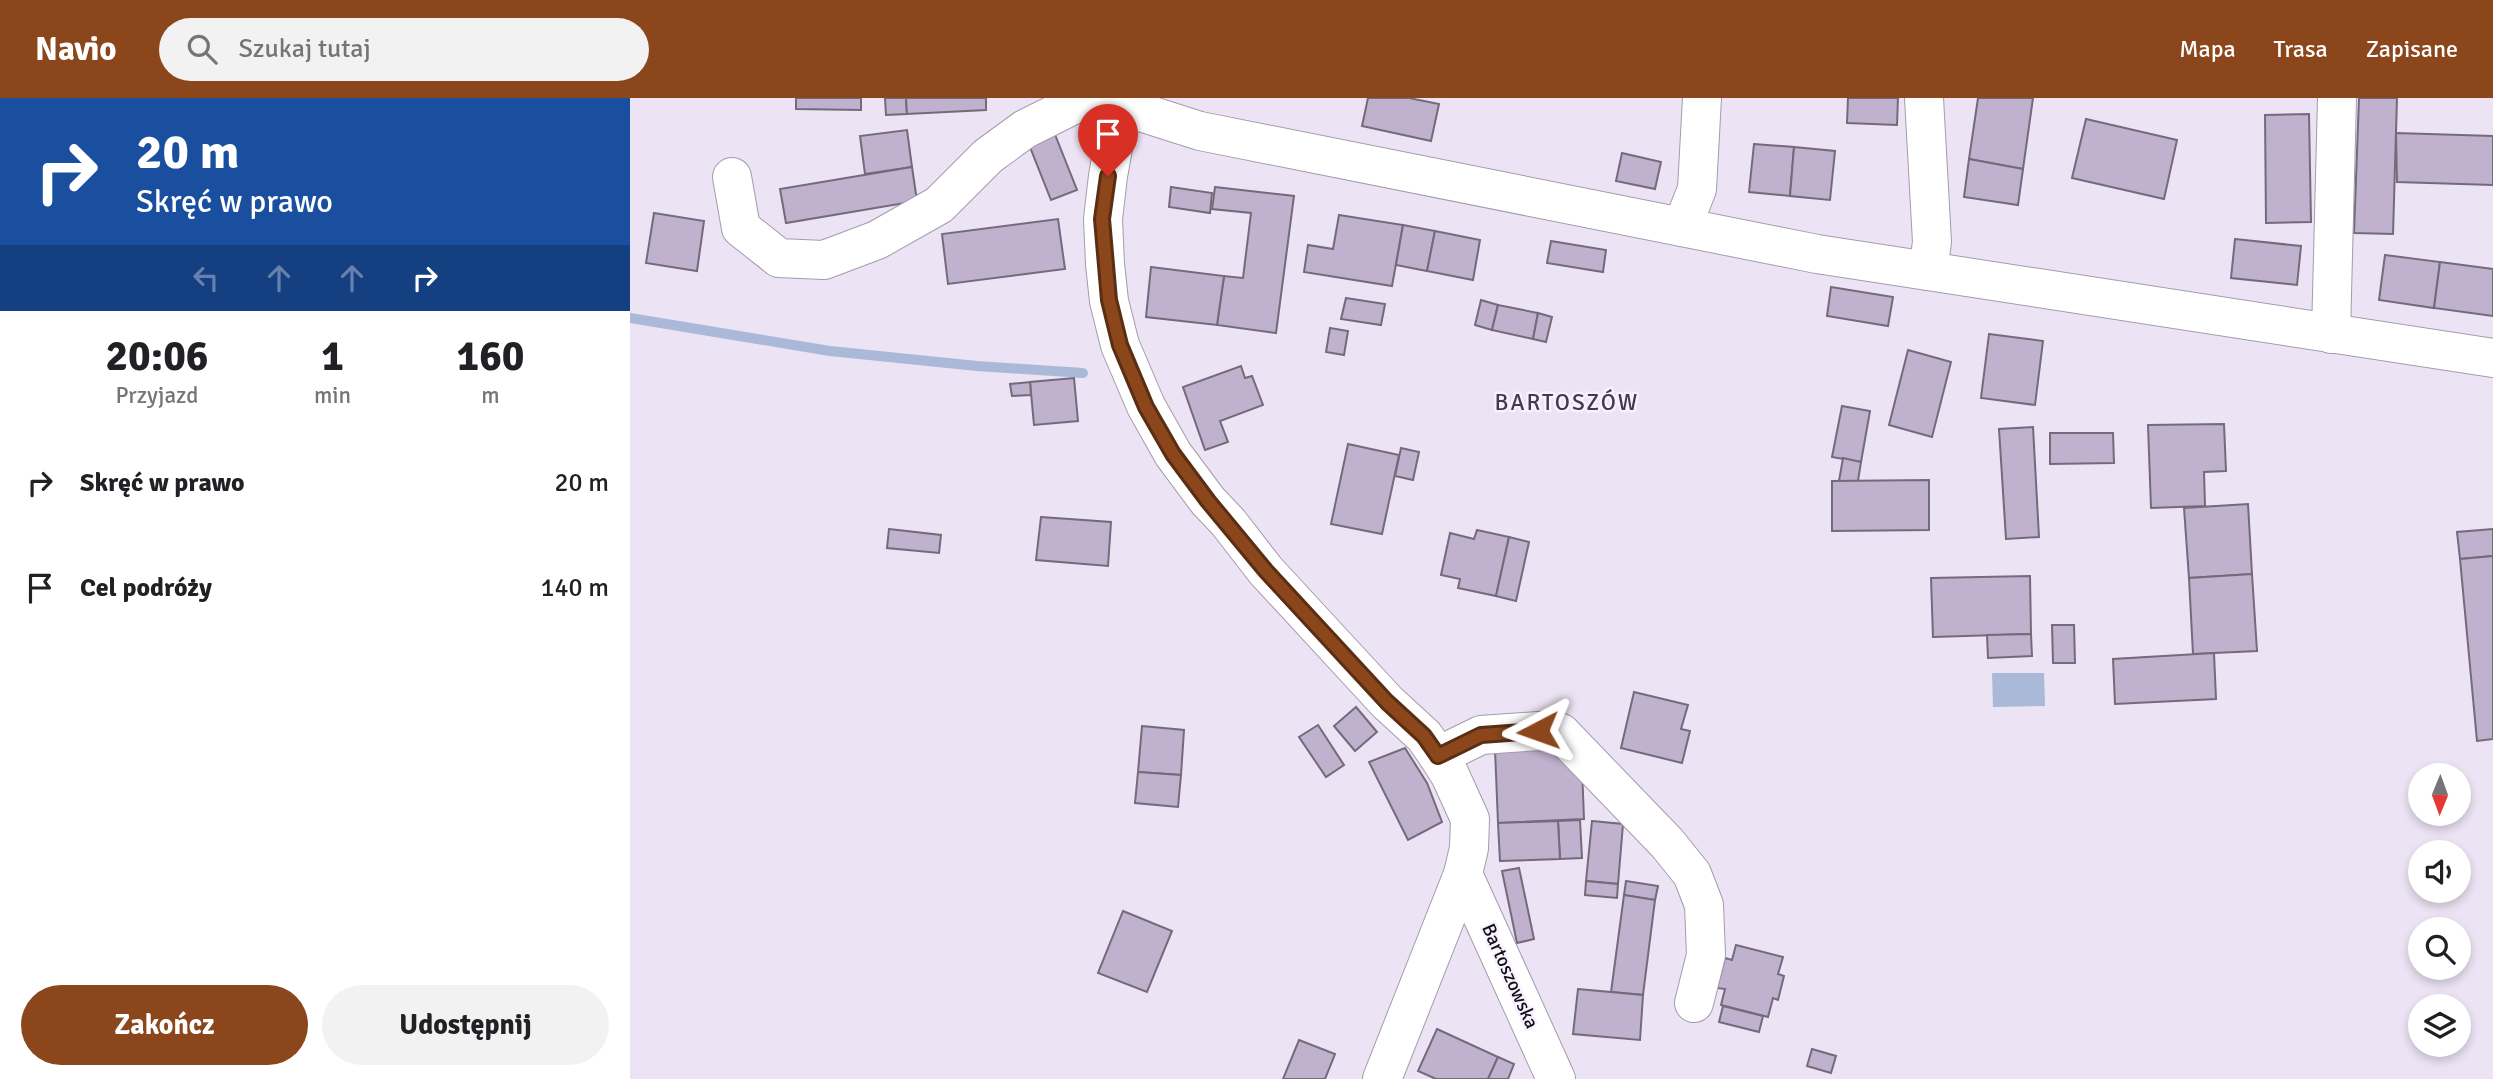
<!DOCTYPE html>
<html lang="pl">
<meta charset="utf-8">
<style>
:root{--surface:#fff;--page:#f2f2f2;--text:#202124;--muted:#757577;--accent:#8b461c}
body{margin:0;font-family:Signika,sans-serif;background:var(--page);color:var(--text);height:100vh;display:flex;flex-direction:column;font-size:26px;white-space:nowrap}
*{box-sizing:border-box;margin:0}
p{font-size:23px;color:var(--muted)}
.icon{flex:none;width:38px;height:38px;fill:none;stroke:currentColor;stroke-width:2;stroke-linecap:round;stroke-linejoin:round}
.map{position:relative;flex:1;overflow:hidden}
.details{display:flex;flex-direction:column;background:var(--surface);width:630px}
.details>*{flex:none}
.banner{background:#1a4fa0;color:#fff;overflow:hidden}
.needle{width:46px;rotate:181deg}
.buttons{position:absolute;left:1778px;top:665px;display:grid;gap:14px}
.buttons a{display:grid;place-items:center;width:63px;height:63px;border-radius:50%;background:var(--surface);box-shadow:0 4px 10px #0003;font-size:35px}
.pin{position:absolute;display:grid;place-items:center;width:60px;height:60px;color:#fff;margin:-72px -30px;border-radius:50% 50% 50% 0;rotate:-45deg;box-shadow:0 0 7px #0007}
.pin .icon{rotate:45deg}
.me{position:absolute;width:77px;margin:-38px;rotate:266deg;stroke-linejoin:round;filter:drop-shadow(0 0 5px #0008)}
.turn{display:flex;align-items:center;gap:24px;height:147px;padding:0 21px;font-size:32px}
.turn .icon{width:91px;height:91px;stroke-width:2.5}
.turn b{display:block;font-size:49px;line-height:60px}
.lanes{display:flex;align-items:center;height:66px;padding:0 21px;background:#0003;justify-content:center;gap:35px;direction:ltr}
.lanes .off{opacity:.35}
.eta{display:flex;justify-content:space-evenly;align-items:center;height:119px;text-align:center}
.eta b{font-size:42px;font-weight:700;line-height:49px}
.primary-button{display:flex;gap:14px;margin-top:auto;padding:14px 21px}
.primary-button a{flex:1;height:80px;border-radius:42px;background:var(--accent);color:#fff;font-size:28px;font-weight:700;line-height:80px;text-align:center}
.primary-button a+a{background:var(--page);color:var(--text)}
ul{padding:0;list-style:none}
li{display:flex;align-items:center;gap:21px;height:105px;padding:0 21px}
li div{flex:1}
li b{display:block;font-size:26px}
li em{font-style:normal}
header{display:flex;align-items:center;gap:42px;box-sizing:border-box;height:98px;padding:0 35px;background:var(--accent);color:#fff}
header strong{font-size:33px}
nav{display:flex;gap:38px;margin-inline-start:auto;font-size:24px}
.search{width:490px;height:63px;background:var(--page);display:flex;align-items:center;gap:18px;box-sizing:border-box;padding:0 24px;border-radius:38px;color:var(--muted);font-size:26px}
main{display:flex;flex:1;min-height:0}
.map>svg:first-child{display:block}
.water{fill:#aab9d7}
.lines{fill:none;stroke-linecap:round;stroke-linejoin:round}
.stream{stroke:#aab9d7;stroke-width:10}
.building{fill:#c0b1ce;stroke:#736b7a;stroke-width:2}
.minor-casing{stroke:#a49bac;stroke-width:40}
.minor{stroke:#fff;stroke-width:38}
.route-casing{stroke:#5a2e12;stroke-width:18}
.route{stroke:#8b461c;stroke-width:12}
.labels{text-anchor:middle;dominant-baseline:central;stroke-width:5;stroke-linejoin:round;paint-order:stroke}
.street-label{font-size:19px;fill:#100d13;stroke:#f8f1ff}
.quarter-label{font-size:23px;letter-spacing:2px;fill:#433b49;stroke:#f8f1ff}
</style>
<header>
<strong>Navio</strong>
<div class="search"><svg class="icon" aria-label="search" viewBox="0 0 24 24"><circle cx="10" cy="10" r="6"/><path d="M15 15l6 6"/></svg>Szukaj tutaj</div>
<nav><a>Mapa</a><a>Trasa</a><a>Zapisane</a></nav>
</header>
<main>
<section class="details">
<div class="banner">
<div class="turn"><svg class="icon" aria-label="right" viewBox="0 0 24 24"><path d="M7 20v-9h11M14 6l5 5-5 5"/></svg><div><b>20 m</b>Skręć w prawo</div></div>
<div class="lanes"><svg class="icon off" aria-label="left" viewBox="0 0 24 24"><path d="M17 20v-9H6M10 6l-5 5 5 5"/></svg><svg class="icon off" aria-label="ahead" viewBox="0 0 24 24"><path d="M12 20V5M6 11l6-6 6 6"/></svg><svg class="icon off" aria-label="ahead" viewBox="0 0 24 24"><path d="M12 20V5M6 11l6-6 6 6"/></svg><svg class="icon" aria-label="right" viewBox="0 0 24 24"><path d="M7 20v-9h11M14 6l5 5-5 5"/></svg></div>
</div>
<div class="eta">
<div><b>20:06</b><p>Przyjazd</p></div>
<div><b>1</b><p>min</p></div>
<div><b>160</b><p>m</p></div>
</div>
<ul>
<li><svg class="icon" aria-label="right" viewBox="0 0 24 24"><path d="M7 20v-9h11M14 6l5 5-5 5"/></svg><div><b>Skręć w prawo</b></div><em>20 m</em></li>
<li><svg class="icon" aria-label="arrive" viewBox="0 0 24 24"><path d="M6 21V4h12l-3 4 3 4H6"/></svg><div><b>Cel podróży</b></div><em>140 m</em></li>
</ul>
<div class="primary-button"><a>Zakończ</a><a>Udostępnij</a></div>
</section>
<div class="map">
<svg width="1863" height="981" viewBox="0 0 1863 981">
<rect width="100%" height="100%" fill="#ece3f4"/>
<polygon class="water" points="1362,575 1414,575 1415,608 1363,609"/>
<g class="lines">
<polyline class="stream" points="0,220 200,253 347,268 453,275"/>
</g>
<g class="building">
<polygon points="166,0 231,0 231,12 166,11"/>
<polygon points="255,0 276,0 277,16 256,17"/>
<polygon points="276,0 356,0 356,12 277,16"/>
<polygon points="738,0 779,0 809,6 801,43 732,28"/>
<polygon points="1218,0 1268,0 1267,27 1217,25"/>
<polygon points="1348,0 1403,0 1393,71 1339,61"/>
<polygon points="1729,0 1767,0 1763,136 1724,135"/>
<polygon points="1679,16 1681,124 1636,125 1635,17"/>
<polygon points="1456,21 1547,42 1534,101 1442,80"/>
<polygon points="277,32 282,69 235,76 230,38"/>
<polygon points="424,34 447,92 421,102 398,44"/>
<polygon points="1766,35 1863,38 1863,87 1767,84"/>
<polygon points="1124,46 1164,49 1160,98 1119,94"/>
<polygon points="1164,49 1205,53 1200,102 1160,98"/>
<polygon points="992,55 1031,64 1025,91 986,83"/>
<polygon points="1339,61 1393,71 1388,107 1334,99"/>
<polygon points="282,69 287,103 156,125 150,91"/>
<polygon points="541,89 582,95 580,115 539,109"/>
<polygon points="585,89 664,98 646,235 587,227 594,178 613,180 621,115 582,111"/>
<polygon points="24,115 74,123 67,173 16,165"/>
<polygon points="709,117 773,127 762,188 674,174 678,147 703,151"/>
<polygon points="428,121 435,171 318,186 312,136"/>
<polygon points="773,127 805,133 797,173 766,167"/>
<polygon points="805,133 850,142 843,182 797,173"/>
<polygon points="1605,141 1671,148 1667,187 1601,180"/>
<polygon points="921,143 976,152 973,174 917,165"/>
<polygon points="1755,157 1810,164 1804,210 1749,202"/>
<polygon points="1810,164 1863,171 1863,218 1804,210"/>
<polygon points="521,169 594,178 587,227 516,219"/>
<polygon points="1201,189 1263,199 1258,228 1197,218"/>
<polygon points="716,200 755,206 751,227 711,221"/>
<polygon points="851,202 868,207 862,232 845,227"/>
<polygon points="868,207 908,215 903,241 862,232"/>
<polygon points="908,215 922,219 916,244 903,241"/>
<polygon points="700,230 718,233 714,257 696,254"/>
<polygon points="1359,236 1413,243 1405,307 1351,300"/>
<polygon points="1278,252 1321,264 1302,339 1259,327"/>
<polygon points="611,268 615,280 622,278 633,307 590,323 598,344 575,352 553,289"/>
<polygon points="444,280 448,323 404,327 400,284"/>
<polygon points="400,284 401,297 382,298 380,286"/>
<polygon points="1212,308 1240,313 1231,364 1202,359"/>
<polygon points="1594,326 1596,373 1574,374 1575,408 1521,410 1518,327"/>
<polygon points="1403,329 1409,439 1376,441 1369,331"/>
<polygon points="1420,335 1483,335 1484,365 1420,366"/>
<polygon points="718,346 769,357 752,436 701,426"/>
<polygon points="771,350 789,354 783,382 765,378"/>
<polygon points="1213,360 1231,364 1228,383 1209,383"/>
<polygon points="1299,382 1299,432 1202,433 1202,383"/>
<polygon points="1618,406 1622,476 1559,480 1554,410"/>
<polygon points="411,419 481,424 478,468 406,462"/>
<polygon points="259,431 311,437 309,455 257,450"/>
<polygon points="1863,431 1863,458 1830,461 1827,434"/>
<polygon points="847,432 879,439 866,498 828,490 830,481 811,477 820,435 844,441"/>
<polygon points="879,439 899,444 886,503 866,498"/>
<polygon points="1863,458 1863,641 1847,643 1830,461"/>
<polygon points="1622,476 1627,553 1563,556 1559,480"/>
<polygon points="1400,478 1401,536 1303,539 1301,480"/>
<polygon points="1422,527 1444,527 1445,565 1423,565"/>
<polygon points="1401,536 1402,558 1358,560 1357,537"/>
<polygon points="1584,555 1586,601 1485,606 1483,561"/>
<polygon points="1004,594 1058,607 1051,631 1060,633 1052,665 991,650"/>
<polygon points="726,609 747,634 725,653 704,628"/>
<polygon points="688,627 714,667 696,679 669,639"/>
<polygon points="512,628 554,632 551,677 508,674"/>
<polygon points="923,649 952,670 954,721 868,725 865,652"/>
<polygon points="775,650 797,685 812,724 778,742 739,664"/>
<polygon points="508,674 551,677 548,709 505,705"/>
<polygon points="950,722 952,760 930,761 928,723"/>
<polygon points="928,723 930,761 870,763 868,725"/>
<polygon points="962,723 993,726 988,786 956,783"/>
<polygon points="889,770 904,841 887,845 872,773"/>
<polygon points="956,783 988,786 987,800 955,797"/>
<polygon points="996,783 1028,788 1025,802 994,797"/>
<polygon points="994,797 1025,802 1013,897 981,894"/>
<polygon points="493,813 542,833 517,894 468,875"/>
<polygon points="1106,847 1153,859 1148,876 1154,878 1148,902 1143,900 1138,919 1091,907 1095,891 1087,890 1095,860 1102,862"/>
<polygon points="948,891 1013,897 1010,942 943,936"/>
<polygon points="1093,908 1133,918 1129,934 1089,924"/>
<polygon points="807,931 868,959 858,981 806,981 788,973"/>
<polygon points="669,942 705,956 695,981 653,981"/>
<polygon points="1182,951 1206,958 1201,975 1177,968"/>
<polygon points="868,959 884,966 878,981 858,981"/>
</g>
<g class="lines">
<defs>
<g id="minor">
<polyline points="466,0 570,33 1187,156 1863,260"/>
<polyline points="492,0 478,78 473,121 475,166 479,203 490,247 516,308 543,356 578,403 598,424 636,473 757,604 794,638 808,658 820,677 840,721 839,750 833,776 752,981"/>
<polyline points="1294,0 1302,144 1298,173"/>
<polyline points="102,79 111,130 149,160 194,162 247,142 309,107 358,58 395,31 457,0"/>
<polyline points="1052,129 1067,91 1072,0"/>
<polyline points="1701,236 1707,0"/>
<polyline points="808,658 851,637 908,633 931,635 1037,745 1062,776 1074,807 1076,857 1064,905"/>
<polyline points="833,776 926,981"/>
</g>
</defs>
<use href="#minor" class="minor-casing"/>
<use href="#minor" class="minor"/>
</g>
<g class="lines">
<defs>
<polyline id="route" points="478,78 472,121 479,202 490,247 516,309 543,356 578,403 636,473 757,604 794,638 808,658 851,637 908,633"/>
</defs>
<use href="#route" class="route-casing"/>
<use href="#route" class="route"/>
</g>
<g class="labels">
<g class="street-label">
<text transform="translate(880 878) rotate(66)">Bartoszowska</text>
</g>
<g class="quarter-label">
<text x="937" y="304">BARTOSZÓW</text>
</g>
</g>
</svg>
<div class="buttons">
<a><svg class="needle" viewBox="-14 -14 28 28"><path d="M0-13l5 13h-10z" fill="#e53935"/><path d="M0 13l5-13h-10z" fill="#757577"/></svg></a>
<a><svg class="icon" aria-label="sound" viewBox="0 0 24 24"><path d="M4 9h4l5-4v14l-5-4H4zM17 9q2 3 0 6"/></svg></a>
<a><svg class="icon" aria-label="search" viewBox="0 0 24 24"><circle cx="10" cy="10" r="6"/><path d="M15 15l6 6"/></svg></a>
<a><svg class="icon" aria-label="layers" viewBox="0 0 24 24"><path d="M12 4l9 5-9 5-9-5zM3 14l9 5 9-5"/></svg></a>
</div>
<div class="pin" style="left:478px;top:78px;background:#d93025"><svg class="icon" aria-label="arrive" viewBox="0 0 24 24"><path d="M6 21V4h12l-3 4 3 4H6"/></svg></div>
<svg class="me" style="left:908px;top:633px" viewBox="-20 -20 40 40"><path d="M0-17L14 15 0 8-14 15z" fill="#8b461c" stroke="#fff" stroke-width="4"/></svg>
</div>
</main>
